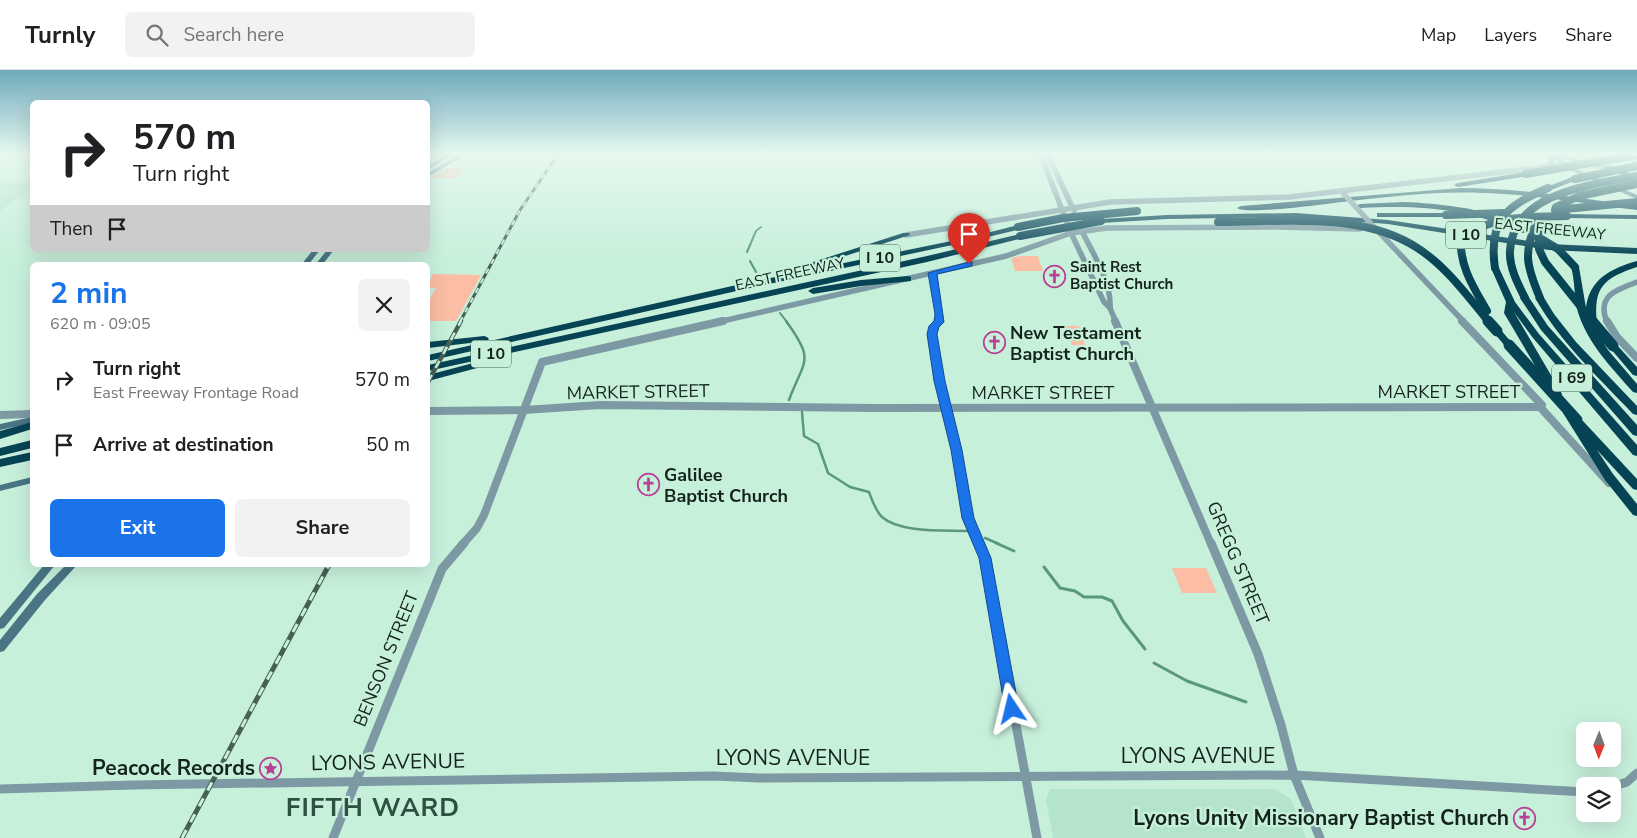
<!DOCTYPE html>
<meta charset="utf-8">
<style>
:root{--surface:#fff;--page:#f2f2f2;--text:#202124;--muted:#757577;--line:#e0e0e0;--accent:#1a73e8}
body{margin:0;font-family:"Nunito Sans",sans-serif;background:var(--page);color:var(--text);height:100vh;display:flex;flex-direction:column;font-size:19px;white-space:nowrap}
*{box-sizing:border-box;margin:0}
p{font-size:16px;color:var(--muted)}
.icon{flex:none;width:28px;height:28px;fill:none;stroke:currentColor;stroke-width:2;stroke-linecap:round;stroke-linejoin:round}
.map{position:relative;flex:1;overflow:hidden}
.sheet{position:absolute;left:30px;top:192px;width:400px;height:305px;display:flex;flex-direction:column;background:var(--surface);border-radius:8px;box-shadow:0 5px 20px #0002}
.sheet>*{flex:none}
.banner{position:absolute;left:30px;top:30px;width:400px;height:152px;border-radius:8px;box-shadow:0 5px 20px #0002;background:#fff;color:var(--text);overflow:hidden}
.needle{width:32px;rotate:181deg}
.controls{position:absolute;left:1576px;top:652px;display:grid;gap:10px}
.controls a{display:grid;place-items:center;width:45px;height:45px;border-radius:8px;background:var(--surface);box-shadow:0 5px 20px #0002;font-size:25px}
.pin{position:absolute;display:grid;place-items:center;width:42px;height:42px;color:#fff;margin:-51px -21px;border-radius:50% 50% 50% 0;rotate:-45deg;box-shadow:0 0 5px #0007}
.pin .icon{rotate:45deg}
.me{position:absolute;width:55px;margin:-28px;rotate:350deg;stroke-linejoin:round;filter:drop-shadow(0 0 4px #0008)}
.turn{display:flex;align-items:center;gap:18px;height:105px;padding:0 20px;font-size:22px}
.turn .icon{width:65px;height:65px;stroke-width:2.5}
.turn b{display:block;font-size:35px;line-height:42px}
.then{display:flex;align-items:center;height:48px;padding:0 20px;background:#0003;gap:10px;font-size:19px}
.round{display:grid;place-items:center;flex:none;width:52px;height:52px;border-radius:8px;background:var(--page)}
.head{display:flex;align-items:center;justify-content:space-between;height:85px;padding:0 20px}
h1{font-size:30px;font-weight:700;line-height:38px;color:var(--accent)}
.cta{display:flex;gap:10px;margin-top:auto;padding:10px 20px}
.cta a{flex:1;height:58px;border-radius:8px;background:var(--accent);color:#fff;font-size:20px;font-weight:700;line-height:58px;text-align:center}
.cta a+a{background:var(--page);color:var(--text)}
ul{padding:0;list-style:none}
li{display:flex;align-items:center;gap:15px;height:65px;padding:0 20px}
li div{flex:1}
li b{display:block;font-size:19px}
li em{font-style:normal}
header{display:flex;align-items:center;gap:30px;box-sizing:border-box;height:70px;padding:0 25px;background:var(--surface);border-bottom:1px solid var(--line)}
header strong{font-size:24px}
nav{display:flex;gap:28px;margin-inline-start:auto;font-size:18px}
.search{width:350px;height:45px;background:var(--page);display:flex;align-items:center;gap:12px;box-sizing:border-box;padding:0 18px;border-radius:8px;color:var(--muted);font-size:19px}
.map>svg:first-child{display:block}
.built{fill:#b5e4cc}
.green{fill:#fbbda4}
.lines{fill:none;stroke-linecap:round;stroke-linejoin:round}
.stream-far2{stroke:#59987a;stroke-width:2}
.stream-far1{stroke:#59987a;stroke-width:2.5}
.stream{stroke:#59987a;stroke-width:3}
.tertiary-far2{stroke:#7d9aa4;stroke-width:5.5}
.tertiary-far1{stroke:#7d9aa4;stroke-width:8}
.tertiary{stroke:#7d9aa4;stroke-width:9}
.secondary{fill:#497585;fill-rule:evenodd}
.motorway{fill:#054355;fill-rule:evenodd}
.rail-far2-casing{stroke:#485f53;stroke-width:3}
.rail-far1-casing{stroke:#485f53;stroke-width:4.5}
.rail-casing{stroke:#485f53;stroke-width:5}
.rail-far2{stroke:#c7f0db;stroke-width:2;stroke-dasharray:5.5;stroke-linecap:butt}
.rail-far1{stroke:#c7f0db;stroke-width:2.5;stroke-dasharray:8;stroke-linecap:butt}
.rail{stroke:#c7f0db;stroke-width:3;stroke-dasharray:9;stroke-linecap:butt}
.tertiary-bridge{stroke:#7d9aa4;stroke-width:5.5}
.motorway-bridge-far1{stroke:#054355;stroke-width:8}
.motorway-bridge{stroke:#054355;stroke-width:11}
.route{fill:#1a73e8;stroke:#114b97}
.labels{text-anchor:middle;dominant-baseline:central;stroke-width:4.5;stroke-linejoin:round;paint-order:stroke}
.far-street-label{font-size:15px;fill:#14231b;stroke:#c7f0db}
.far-poi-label{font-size:15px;font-weight:bold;fill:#14231b;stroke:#c7f0db;text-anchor:start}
.shield{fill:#c7f0db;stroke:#4a6055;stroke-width:1}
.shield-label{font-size:16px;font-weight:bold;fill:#14231b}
.poi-label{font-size:18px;font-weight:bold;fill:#14231b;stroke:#c7f0db;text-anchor:start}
.street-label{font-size:18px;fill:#14231b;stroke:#c7f0db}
.near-street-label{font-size:21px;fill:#14231b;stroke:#c7f0db}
.near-poi-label{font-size:21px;font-weight:bold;fill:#14231b;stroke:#c7f0db;text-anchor:end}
.near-district-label{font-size:26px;font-weight:bold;letter-spacing:1px;fill:#2d5040;stroke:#c7f0db}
</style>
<header>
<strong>Turnly</strong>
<div class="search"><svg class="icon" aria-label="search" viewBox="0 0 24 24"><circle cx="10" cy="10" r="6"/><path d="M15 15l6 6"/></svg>Search here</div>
<nav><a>Map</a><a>Layers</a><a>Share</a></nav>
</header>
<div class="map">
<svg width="1637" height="768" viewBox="0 0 1637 768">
<rect width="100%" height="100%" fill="#c7f0db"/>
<g class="built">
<polygon points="0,113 32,113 32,119 0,141"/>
<polygon points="1050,719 1275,719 1291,729 1306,768 1053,768 1046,730"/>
</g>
<g class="green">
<polygon points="447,98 464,98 457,108 429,108"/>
<polygon points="1020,186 1038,186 1043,201 1015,201 1011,188"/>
<polygon points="433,204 481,205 456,251 428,251 428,232 436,218 428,218 428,214"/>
<polygon points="1065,256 1079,256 1085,275 1072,275"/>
<polygon points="1172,498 1206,498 1217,523 1182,523"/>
</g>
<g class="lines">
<g class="stream-far2">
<polyline points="747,182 756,161 761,157"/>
<polyline points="750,191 756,202"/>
<polyline points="780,243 787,252"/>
</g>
<g class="stream-far1">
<path d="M786,251C816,292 804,289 789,330"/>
<path d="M802,342L804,366L818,374L828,403L850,417L869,422C872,430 875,440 882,447C900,463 944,460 967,461"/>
<polyline points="985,468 999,474"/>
</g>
<g class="stream">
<polyline points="996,473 1014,481"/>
<polyline points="1044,497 1060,518 1075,521 1084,527 1102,527 1112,531 1123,551 1145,579"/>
<polyline points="1154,593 1187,611 1246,632"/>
</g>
<g class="tertiary-far2">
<polyline points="1040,83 1071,163 1104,232 1110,238 1116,252"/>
<polyline points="1047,83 1074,141"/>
<polyline points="1590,94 1616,99"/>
<path d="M1080,157C1091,181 1112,211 1110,238"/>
<polyline points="1377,160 1464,252"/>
<polyline points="906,165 1110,132 1289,127 1571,94"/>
<polyline points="932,203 939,252"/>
<polyline points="718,252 1006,186 1071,163 1107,158 1276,157 1360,159"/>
<path d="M1607,252C1596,226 1617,219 1637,212"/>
</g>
<g class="tertiary-far1">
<polyline points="939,251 934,256 932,265 939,311 957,380 968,448 979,474"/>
<polyline points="1115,251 1211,474"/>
<polyline points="1462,251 1542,335 1540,337 1609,413"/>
<polyline points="1607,251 1617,267 1637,288"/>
<polyline points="428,341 524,340 600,335 874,338 1540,337"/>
<polyline points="0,345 32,344"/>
<polyline points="463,474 477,458 484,445 542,292 723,251"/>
</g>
<g class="tertiary">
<polyline points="979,473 985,488 1037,768"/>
<polyline points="1211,473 1258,584 1281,655 1294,705 1320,768"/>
<polyline points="1612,717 1627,712 1637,703"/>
<polyline points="0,719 134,715 713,706 760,708 1294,705 1585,722"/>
<polyline points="333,768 442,499 464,473"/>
</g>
<g class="secondary">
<polygon points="448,83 455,83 428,100 428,96"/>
<polygon points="461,83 468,83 428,107 428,103"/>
<polygon points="1546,83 1554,83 1556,85 1559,83 1589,93 1590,94 1587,96 1559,87 1574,98 1637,125 1637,129 1570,100 1554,89 1555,93 1550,96 1546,96 1546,94 1550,91"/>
<polygon points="313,180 320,180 308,195 301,195"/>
<polygon points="327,180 334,180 322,195 315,195"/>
<polygon points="32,347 32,353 0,360 0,354"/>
<polygon points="32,407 32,413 0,421 0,415"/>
<polygon points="44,495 55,495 4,558 0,559 0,548"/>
<polygon points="66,495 77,495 45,530 4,581 0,582 0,570 37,524"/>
</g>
<g class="motorway">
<polygon points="1606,96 1637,105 1637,109 1606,100"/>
<polygon points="1526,102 1529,102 1529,106 1458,117 1454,115 1458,113"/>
<polygon points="1572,107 1579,109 1551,120 1544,118"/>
<path d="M1460,118C1520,118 1578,128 1637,136V140C1586,134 1534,124 1482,123C1436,121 1389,127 1342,132C1326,134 1246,145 1237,138L1241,136Z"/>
<path d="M1404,132C1436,133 1505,140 1530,161L1523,163C1466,138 1421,135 1360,138L1356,136L1360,134Z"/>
<polygon points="1296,143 1388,150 1549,174 1637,178 1637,184 1549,180 1388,154 1296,147 1167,149 1101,153 1097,151 1101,149 1167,145"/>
<polygon points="1377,143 1446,143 1450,145 1446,147 1377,147"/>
<polygon points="1564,144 1637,145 1637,149 1567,148 1564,148"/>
<polygon points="1018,155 1022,157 1021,159 971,171 741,220 428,291 428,285 741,214 971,167"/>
<polygon points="903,163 909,163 910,165 808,198 805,199 801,196"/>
<polygon points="1020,164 1024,166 1023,168 927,192 428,301 428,295 927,186"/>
<path d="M1637,191V197C1604,208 1593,217 1597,253L1593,256L1608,280L1637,314V323L1633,322C1612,298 1586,272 1577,239C1574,225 1575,211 1571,197L1575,194L1579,197L1586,238C1589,209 1612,198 1637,191Z"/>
<polygon points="1495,195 1499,198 1515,232 1539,264 1637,375 1637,386 1633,385 1533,268 1514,242 1562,324 1561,326 1553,326 1504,243 1506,232 1491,198"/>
<polygon points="908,206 911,207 911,211 861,216 813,224 808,221 813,218 861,210"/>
<polygon points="1525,225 1528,226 1548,256 1637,355 1637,366 1633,365 1541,260 1520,228"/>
<path d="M1540,225L1543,226L1554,244L1576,272L1637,336V345L1633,344C1598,307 1561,273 1535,228Z"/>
<polygon points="1497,258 1500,259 1512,273 1514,275 1512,277 1506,277 1494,263 1494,259"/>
<polygon points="484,266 487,267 489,269 487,271 428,278 428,272"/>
<polygon points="1613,273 1616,274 1637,297 1637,306 1633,305 1610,278 1608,276 1610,274"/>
<polygon points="477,292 481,293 482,295 481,297 428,311 428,305"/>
<polygon points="1568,340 1572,341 1578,350 1583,351 1637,409 1637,420 1633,419 1597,380 1613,404 1637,434 1637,446 1633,445 1605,410 1563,343"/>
<polygon points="32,352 32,359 0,369 0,361"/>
<polygon points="32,370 32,378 0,386 0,378"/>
<polygon points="32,382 32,390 0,397 0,389"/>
</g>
<defs>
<polyline id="rail-far2" points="460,252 520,140 559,83"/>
<polyline id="rail-far1" points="428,312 461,251"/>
<polyline id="rail" points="182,768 329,495"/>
</defs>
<use href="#rail-far2" class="rail-far2-casing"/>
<use href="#rail-far1" class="rail-far1-casing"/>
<use href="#rail" class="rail-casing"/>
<use href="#rail-far2" class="rail-far2"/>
<use href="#rail-far1" class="rail-far1"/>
<use href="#rail" class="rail"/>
<polyline class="tertiary-bridge" points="1344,124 1374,157"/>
<g class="motorway-bridge-far1">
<polyline points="1526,104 1637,85"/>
<polyline points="1575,109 1637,96"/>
<polyline points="1556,137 1579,126 1637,114"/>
<polyline points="1555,140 1637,132"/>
<polyline points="1446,145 1504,143"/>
<polyline points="1538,150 1539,179 1545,192 1593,252"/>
<path d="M1538,150C1522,182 1527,197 1540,228"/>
<path d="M1218,152C1280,152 1354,142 1411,174C1443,192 1466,224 1489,252"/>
<polyline points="1018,157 1063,148 1137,141"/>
<polyline points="1533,164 1558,179 1575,197"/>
<polyline points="1020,166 1101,151"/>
<path d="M1495,198C1488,150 1506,136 1548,118"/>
<path d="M1525,228C1518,214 1509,197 1510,181C1513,122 1592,115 1637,106"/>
<path d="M1487,241C1474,218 1459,196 1461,168C1493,145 1529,147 1567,146"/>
</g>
<g class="motorway-bridge">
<polyline points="1488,251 1497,261"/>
<polyline points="1592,251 1613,276"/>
<polyline points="1509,275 1577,350"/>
</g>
</g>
<linearGradient id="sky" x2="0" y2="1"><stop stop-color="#6fa9bc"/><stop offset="0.44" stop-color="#e6f8ef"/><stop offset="1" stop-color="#e6f8ef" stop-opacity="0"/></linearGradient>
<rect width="1637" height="190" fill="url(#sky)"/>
<polygon class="route" points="969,192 972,192 972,196 937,204 944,252 939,257 937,264 945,311 962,380 974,448 991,488 1019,639 1017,643 1012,645 1007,643 1005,639 979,488 962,448 951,380 934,311 927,264 929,256 934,251 935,244 928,203"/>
<defs>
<symbol id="church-ring" viewBox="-11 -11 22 22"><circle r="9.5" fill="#c7f0db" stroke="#b94093" stroke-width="1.5"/><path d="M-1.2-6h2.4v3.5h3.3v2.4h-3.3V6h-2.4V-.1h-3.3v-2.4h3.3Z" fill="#b94093"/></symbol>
<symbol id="sight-ring" viewBox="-11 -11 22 22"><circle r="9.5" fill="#c7f0db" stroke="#b94093" stroke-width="1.5"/><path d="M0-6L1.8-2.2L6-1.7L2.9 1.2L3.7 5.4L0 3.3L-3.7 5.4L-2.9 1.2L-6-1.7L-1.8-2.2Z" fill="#b94093"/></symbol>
</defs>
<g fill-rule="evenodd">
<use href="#church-ring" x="1042" y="194" width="25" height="25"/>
<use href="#church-ring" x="982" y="260" width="25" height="25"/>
<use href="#church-ring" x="636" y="402" width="25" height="25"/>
<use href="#sight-ring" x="258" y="686" width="25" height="25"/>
<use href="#church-ring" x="1512" y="736" width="25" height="25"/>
</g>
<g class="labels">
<g class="far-street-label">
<text transform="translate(1550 159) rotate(6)">EAST FREEWAY</text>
<text transform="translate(790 204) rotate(-12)">EAST FREEWAY</text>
</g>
<g class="far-poi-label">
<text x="1070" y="197">Saint Rest<tspan x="1070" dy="17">Baptist Church</tspan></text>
</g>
<g class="shield">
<rect x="1446" y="151.5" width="40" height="27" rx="4"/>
<rect x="860" y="174.5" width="40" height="27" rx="4"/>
<rect x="471" y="270.5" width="40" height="27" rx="4"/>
<rect x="1552" y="294.5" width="40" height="27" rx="4"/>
</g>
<g class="shield-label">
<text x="1466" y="165">I 10</text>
<text x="880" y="188">I 10</text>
<text x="491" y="284">I 10</text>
<text x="1572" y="308">I 69</text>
</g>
<g class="poi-label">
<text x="1010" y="263">New Testament<tspan x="1010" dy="21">Baptist Church</tspan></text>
<text x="664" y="405">Galilee<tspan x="664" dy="21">Baptist Church</tspan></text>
</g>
<g class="street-label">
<text transform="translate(638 322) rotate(-1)">MARKET STREET</text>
<text x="1449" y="322">MARKET STREET</text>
<text x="1043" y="323">MARKET STREET</text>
<text transform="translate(1238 493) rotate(67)">GREGG STREET</text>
<text transform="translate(386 589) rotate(-68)">BENSON STREET</text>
</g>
<g class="near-street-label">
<text x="1198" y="686">LYONS AVENUE</text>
<text x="793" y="688">LYONS AVENUE</text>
<text transform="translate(388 692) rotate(-1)">LYONS AVENUE</text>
</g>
<g class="near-poi-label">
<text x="255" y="698">Peacock Records</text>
<text x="1509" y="748">Lyons Unity Missionary Baptist Church</text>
</g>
<g class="near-district-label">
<text x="373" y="737">FIFTH WARD</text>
</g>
</g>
</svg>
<div class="controls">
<a><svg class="needle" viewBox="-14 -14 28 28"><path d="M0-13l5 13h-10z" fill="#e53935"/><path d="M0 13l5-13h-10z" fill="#757577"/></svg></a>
<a><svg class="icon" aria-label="layers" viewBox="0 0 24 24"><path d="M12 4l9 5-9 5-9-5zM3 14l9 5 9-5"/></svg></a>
</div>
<div class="pin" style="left:969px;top:194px;background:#d93025"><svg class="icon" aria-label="arrive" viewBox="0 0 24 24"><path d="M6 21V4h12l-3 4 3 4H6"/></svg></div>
<svg class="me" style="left:1012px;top:639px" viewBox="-20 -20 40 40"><path d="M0-17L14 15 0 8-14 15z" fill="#1a73e8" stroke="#fff" stroke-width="4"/></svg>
<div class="banner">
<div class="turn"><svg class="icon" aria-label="right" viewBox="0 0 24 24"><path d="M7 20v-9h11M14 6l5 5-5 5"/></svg><div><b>570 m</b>Turn right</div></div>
<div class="then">Then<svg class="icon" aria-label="arrive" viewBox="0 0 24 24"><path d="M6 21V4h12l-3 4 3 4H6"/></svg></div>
</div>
<section class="sheet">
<div class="head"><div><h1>2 min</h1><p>620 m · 09:05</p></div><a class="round"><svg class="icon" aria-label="close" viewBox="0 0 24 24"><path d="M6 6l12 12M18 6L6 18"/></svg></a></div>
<ul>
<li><svg class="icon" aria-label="right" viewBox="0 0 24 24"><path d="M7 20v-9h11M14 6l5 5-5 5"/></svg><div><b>Turn right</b><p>East Freeway Frontage Road</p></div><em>570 m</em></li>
<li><svg class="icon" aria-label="arrive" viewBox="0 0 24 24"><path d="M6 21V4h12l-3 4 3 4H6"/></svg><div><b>Arrive at destination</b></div><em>50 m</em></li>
</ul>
<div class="cta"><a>Exit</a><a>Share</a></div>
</section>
</div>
